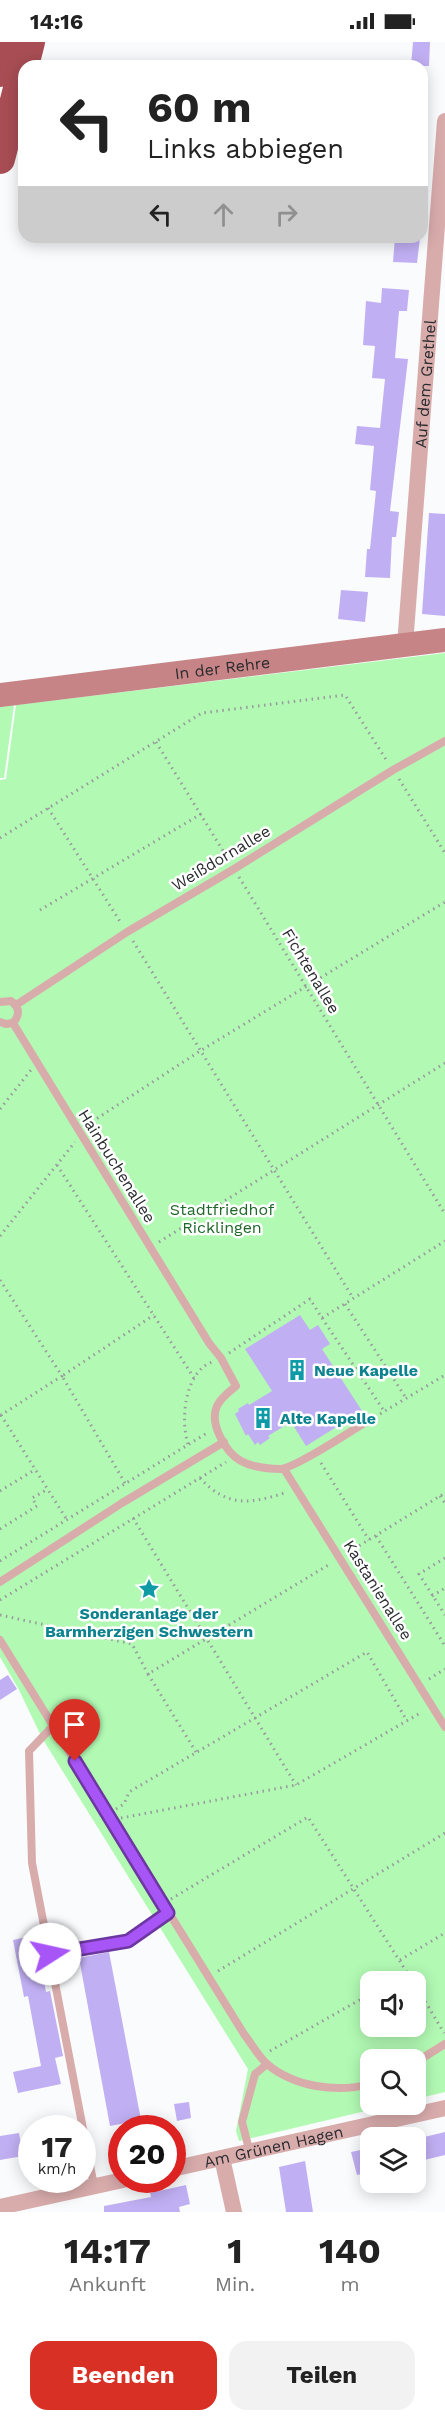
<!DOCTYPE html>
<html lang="de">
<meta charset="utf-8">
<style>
:root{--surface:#fff;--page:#f2f2f2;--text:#222;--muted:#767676;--accent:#d93025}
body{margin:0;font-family:"Work Sans",sans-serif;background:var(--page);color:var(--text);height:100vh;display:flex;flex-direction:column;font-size:22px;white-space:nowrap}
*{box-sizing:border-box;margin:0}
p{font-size:20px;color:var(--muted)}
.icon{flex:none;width:33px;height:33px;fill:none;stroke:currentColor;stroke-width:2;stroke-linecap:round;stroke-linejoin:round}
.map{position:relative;height:2170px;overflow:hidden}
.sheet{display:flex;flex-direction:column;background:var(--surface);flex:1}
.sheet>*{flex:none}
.hud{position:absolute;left:18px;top:18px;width:410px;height:183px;border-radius:18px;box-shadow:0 3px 15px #0003;background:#fff;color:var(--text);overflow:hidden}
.fabs{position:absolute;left:360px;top:1929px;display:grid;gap:12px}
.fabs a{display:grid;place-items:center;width:66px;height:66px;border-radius:12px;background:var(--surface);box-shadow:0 3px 15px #0003;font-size:30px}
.speed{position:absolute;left:18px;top:2073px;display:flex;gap:12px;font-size:30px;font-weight:700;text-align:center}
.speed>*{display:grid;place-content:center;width:78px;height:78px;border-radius:50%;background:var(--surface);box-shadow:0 3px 15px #0003;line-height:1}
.speed small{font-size:15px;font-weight:400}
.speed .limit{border:9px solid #d22;background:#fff;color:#111}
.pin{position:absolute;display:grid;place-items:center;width:51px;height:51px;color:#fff;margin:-62px -26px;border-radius:50% 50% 50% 0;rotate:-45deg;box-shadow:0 0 6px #0007}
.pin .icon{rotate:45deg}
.me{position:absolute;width:66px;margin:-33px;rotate:80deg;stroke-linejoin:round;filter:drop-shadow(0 0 4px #0008)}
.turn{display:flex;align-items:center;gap:21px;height:126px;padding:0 30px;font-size:27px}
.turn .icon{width:78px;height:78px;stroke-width:2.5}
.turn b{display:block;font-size:42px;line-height:51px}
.lanes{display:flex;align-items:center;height:57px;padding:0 30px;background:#0003;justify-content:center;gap:30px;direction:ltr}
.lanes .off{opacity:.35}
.eta{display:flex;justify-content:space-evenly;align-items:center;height:102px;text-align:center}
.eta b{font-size:36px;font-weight:700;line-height:42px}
.cta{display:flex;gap:12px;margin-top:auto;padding:12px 30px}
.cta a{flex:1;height:69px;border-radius:18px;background:var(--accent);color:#fff;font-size:24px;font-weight:700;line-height:69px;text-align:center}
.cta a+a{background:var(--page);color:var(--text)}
.status{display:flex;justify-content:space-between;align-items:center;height:42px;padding:0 30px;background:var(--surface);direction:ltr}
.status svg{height:16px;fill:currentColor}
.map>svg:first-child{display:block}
.green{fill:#b2fab4;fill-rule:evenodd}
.building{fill:#c1aff3}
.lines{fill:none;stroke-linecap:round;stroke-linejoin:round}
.path{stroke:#999a9d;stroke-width:3;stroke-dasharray:1.5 4.5;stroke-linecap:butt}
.lane{stroke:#d9acac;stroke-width:8}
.street{stroke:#d9acac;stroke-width:16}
.secondary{stroke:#c68486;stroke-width:24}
.highway{stroke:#a84d54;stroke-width:30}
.route-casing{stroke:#6d37a1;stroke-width:15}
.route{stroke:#a855f7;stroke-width:10}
.labels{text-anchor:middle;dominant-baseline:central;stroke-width:5;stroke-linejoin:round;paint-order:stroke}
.street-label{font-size:16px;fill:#2a2b2f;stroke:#fff}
.park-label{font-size:16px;fill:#1f6829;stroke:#fff}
.culture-label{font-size:16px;font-weight:bold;fill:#0d838f;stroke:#fff;text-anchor:start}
</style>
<div class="status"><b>14:16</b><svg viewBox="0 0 49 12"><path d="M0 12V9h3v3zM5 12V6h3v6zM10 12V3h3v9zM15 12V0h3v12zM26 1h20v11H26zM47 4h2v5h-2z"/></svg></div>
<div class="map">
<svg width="445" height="2170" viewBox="0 0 445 2170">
<rect width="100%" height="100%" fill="#fafbfd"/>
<g class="green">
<path d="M445,611V2050L416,2057V2018H370V2062L391,2063L239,2099L236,2089L248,2027L42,1696L19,1648L0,1615V738L6,737L16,663ZM370,1940H416V1984H370Z"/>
<polygon points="14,663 4,736 0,736 0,665"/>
</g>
<g class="building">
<polygon points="413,0 430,0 429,24 411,24"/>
<polygon points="395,195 420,196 417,221 393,220"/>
<polygon points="382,246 409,248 407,269 399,269 395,316 408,317 390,469 399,470 396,495 392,495 390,536 365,535 367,507 370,507 376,449 370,448 374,404 355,402 357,384 380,386 385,337 372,336 375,304 363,303 366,259 381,261"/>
<polygon points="429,471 445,472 445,574 422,572"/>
<polygon points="341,548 368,550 365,580 338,577"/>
<polygon points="300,1273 310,1288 318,1283 330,1302 322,1307 362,1369 306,1404 291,1380 268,1394 270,1396 260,1403 258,1400 255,1403 248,1392 246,1394 235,1372 239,1369 238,1367 248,1361 249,1363 272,1349 245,1307"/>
<polygon points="8,1633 17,1647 0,1658 0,1638"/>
<polygon points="36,1893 46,1950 50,1949 63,2014 55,2016 61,2042 18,2051 13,2030 41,2024 28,1954 24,1955 13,1898"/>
<polygon points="109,1910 141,2078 110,2084 79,1916"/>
<polygon points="189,2060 191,2076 177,2079 174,2062"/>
<polygon points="445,2090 445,2113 416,2120 416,2097"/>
<polygon points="19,2091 23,2114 0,2118 0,2094"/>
<polygon points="370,2106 370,2130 357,2133 351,2110"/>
<polygon points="305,2119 313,2170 286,2170 279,2125"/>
<polygon points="186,2143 190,2162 179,2165 180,2170 104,2170 104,2164 151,2155 150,2151"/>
</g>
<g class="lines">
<g class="path">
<polyline points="156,700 228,817"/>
<polyline points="399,737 445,811"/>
<polyline points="48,766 121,881"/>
<polyline points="0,796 202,671 345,653 387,719"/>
<polyline points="239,835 445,1172"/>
<polyline points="40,868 201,772"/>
<polyline points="133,899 353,1256"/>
<polyline points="0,1067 31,1028"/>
<polyline points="87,1083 200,1009 445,860"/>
<polyline points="57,1123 194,1336"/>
<polyline points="0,1194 75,1100"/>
<polyline points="159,1200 445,1021"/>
<polyline points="0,1238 62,1334 1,1373 0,1372"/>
<polyline points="345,1262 406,1356"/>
<polyline points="322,1276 384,1369"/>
<polyline points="229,1311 310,1257 322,1276 445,1199"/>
<polyline points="1,1373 67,1478"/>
<polyline points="375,1375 445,1333"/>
<path d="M188,1402C180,1377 185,1330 212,1320"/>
<polyline points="321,1421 369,1498"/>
<path d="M200,1436C227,1466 252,1462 287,1450"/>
<polyline points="125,1441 62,1334 154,1273"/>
<polyline points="0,1449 36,1427"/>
<polyline points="440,1454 445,1461"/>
<polyline points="133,1476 296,1743"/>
<polyline points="0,1487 37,1464 32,1456 48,1447"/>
<polyline points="376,1494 445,1604"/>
<polyline points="349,1510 445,1451"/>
<polyline points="445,1516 419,1532 445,1573"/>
<polyline points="0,1519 207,1391"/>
<polyline points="432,1554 445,1546"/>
<polyline points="0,1558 226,1420"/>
<polyline points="0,1573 132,1602 148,1632"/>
<polyline points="429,1637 445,1627"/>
<polyline points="196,1710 148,1632 330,1522"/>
<polyline points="116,1767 124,1762 129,1750 367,1610 407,1679"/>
<polyline points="121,1776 296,1743 422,1670"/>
<polyline points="171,1857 308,1775 413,1940"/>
<polyline points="400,1918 445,1891"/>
<polyline points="218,1929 445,1791"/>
<polyline points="393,1940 407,1931"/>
<polyline points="416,1944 444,1991"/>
<polyline points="270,2009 370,1952"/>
</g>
<g class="lane">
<path d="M0,960L11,959C20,966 20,973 13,981"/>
<polyline points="16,963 127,890 234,827 393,728 445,699"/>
<polyline points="0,980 6,982 13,981"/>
<path d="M13,981L209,1301L221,1316L236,1344C229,1350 221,1355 217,1364C209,1381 225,1410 241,1419C252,1425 268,1427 281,1427C295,1426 350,1390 366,1380"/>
<polyline points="284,1427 445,1685"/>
<polyline points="0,1540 122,1461 224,1400"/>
<path d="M0,1598L244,1992C251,2001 258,2014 267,2022C294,2045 337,2051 370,2042"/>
<polyline points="53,1684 29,1709 32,1821 94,2144"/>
<polyline points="50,1912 128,1899 168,1871"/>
<polyline points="416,2020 445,2002"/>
<polyline points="250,2111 242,2080 255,2032 267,2022"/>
</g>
<g class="street">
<path id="s1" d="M405,603L445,79"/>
<polyline points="222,2116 234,2170"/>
<path id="s2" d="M172,2127L445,2066"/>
<polyline points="0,2165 123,2138"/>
</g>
<path class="secondary" id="s3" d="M0,653L445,598"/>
<g class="highway">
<polyline points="0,30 8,0"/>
<polyline points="0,117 30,0"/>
</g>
</g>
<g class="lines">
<defs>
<polyline id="route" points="50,1912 128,1899 168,1871 75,1719"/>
</defs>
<use href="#route" class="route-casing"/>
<use href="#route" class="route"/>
</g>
<defs>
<symbol id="building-bare" viewBox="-9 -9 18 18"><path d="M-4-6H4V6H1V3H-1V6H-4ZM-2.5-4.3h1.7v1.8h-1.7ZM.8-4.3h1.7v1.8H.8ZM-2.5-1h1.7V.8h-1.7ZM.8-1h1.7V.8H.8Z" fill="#0f9aa8" stroke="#fff" stroke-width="2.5" paint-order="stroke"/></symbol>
<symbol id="sight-bare" viewBox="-9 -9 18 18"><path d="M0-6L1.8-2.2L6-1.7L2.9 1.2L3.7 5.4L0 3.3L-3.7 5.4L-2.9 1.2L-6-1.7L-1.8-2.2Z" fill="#0f9aa8" stroke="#fff" stroke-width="2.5" paint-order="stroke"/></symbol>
</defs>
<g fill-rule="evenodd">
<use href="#building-bare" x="282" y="1313" width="30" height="30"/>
<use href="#building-bare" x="248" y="1361" width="30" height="30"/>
<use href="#sight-bare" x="134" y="1532" width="30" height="30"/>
</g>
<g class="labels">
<g class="street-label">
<text stroke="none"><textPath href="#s1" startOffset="262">Auf dem Grethel</textPath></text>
<text stroke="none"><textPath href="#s3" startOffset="224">In der Rehre</textPath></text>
<text transform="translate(221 816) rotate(-31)">Weißdornallee</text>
<text transform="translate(311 929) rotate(59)">Fichtenallee</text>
<text transform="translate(117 1124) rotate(58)">Hainbuchenallee</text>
<text transform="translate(378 1548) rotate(58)">Kastanienallee</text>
<text stroke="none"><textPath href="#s2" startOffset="104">Am Grünen Hagen</textPath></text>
</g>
<g class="park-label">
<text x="222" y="1167">Stadtfriedhof<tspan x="222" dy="18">Ricklingen</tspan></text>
</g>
<g class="culture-label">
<text x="314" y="1328">Neue Kapelle</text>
<text x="280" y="1376">Alte Kapelle</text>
<text x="149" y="1571" text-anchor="middle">Sonderanlage der<tspan x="149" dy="18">Barmherzigen Schwestern</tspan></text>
</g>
</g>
</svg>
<div class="fabs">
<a><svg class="icon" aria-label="sound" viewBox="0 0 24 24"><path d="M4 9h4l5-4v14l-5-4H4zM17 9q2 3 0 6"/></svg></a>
<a><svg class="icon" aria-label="search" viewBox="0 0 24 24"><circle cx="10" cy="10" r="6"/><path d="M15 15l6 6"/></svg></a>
<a><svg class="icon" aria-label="layers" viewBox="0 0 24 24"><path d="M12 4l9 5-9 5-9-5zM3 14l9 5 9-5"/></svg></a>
</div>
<div class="speed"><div>17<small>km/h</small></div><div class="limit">20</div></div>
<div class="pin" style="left:75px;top:1719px;background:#d93025"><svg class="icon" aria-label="arrive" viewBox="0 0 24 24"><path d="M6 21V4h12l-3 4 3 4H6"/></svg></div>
<svg class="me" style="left:50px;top:1912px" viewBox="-20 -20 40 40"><circle r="19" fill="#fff"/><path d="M0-13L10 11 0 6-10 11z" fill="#a855f7"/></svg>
<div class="hud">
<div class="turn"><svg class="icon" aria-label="left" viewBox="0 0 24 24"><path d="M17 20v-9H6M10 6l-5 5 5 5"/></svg><div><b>60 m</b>Links abbiegen</div></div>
<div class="lanes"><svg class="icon" aria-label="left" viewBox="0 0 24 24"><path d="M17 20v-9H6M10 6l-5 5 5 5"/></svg><svg class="icon off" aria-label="ahead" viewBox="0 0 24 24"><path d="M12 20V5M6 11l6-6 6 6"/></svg><svg class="icon off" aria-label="right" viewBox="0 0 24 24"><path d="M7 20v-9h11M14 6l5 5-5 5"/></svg></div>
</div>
</div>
<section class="sheet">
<div class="eta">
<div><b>14:17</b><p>Ankunft</p></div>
<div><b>1</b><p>Min.</p></div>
<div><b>140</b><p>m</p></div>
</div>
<div class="cta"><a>Beenden</a><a>Teilen</a></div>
</section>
